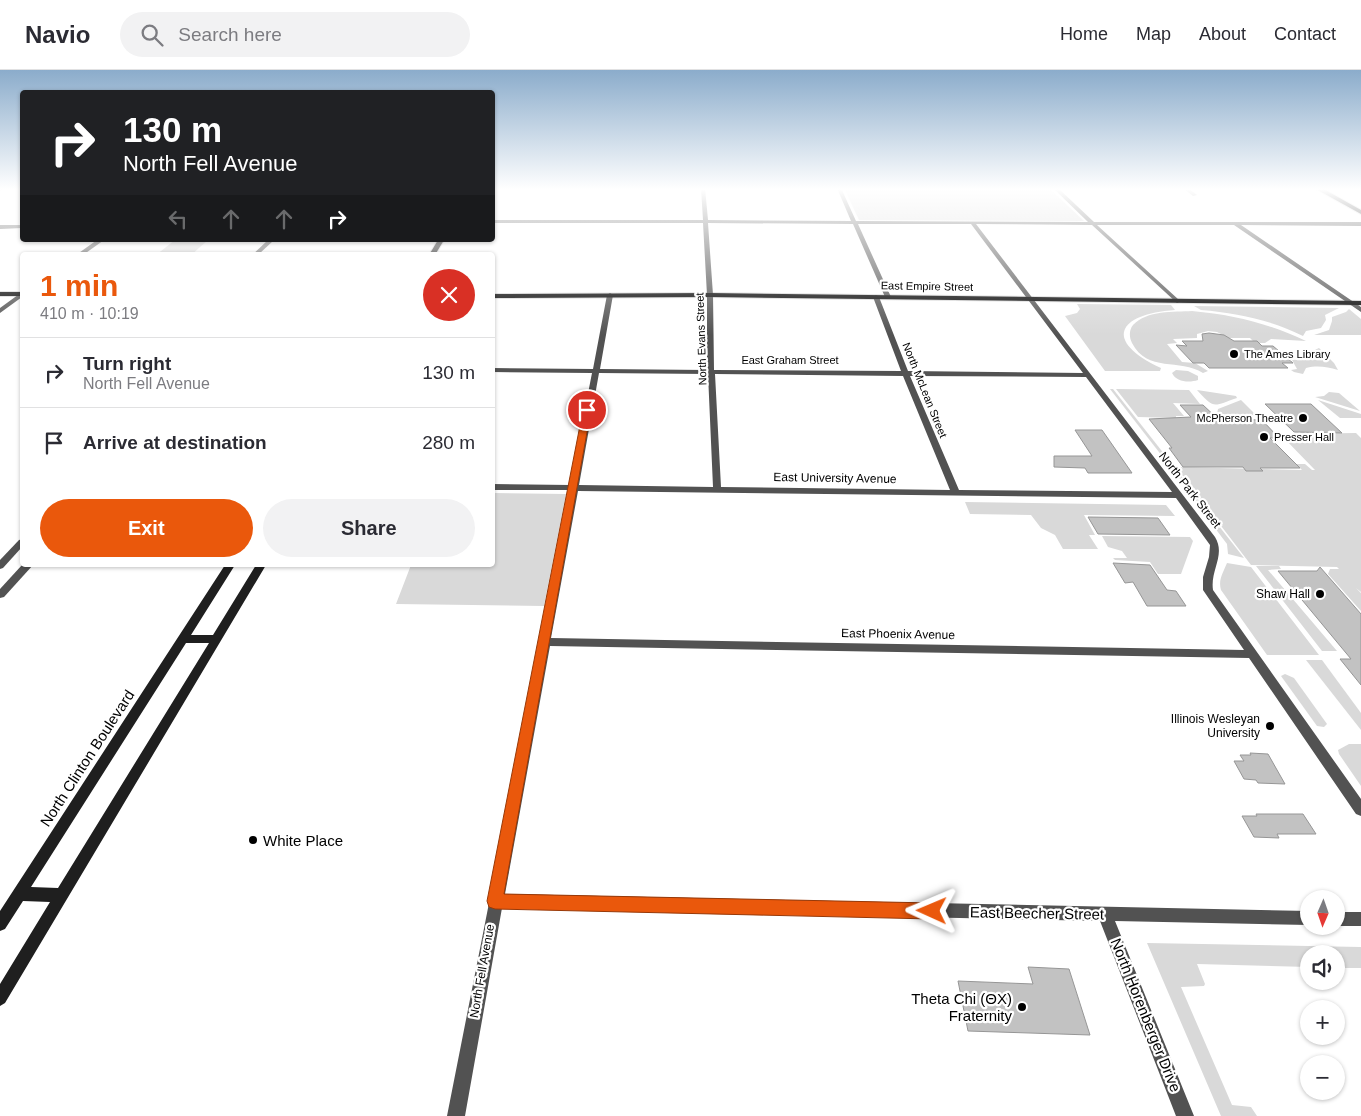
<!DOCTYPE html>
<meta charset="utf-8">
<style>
:root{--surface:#fff;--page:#f2f2f3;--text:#2b2b33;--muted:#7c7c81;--line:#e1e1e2;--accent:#ea580c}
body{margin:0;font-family:Arial,sans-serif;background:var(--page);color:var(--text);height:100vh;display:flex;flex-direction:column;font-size:19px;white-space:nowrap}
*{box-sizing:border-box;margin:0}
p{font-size:16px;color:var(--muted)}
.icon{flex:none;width:28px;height:28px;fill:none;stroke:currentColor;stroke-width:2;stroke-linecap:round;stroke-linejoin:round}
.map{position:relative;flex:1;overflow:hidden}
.details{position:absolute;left:20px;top:182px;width:475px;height:315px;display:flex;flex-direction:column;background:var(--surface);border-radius:5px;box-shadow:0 1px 4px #0004}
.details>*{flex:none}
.top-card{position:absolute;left:20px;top:20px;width:475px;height:152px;border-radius:5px;box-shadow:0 1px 4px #0004;background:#202124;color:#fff;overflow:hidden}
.needle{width:32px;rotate:182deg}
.buttons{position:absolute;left:1300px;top:820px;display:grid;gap:10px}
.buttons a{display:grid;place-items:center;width:45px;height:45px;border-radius:50%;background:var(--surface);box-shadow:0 1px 4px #0004;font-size:25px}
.pin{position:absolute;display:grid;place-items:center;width:42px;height:42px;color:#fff;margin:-21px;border:2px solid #fff;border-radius:50%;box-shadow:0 1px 5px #0007}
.me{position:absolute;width:55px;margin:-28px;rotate:271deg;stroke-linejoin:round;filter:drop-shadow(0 0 4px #0008)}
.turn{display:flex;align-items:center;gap:18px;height:105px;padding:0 20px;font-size:22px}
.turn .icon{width:65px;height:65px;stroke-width:2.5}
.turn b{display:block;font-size:35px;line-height:42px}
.lanes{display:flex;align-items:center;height:48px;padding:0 20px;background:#0003;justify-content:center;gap:25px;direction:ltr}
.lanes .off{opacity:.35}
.round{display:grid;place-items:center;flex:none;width:52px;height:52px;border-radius:26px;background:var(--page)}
.head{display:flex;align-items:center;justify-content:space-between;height:85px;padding:0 20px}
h1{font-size:30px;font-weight:600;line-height:38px;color:var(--accent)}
.cta{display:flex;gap:10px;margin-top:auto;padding:10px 20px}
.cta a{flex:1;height:58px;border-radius:30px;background:var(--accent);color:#fff;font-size:20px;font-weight:600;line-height:58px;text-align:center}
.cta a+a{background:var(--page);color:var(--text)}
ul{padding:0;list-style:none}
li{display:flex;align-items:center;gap:15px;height:70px;padding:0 20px;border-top:1px solid var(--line)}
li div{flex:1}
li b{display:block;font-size:19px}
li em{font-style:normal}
header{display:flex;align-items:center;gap:30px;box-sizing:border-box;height:70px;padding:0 25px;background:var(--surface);border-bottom:1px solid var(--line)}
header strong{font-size:24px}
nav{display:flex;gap:28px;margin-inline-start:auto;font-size:18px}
.search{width:350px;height:45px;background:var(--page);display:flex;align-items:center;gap:12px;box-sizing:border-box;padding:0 18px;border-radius:28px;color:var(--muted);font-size:19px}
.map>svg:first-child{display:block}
.green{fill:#d9d9d9}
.building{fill:#c2c2c2;stroke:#969696}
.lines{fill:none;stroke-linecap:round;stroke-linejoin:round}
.primary-casing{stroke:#dbdbdb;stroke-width:2}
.street{fill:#525252;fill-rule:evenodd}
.secondary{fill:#1f1f1f;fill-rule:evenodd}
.primary{fill:#000;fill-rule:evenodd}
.route{fill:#ea580c;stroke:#983908}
.poi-dot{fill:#000;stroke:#fff;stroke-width:2}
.labels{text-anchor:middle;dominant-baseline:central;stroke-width:4.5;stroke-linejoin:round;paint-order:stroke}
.far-street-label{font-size:11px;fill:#000;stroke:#fff}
.far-poi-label{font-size:11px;fill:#000;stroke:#fff;text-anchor:start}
.street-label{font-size:12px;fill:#000;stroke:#fff}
.poi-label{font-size:12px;fill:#000;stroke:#fff;text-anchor:end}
.near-street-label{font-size:15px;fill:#000;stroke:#fff}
.near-poi-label{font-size:15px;fill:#000;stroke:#fff;text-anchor:start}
</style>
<header>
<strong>Navio</strong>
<div class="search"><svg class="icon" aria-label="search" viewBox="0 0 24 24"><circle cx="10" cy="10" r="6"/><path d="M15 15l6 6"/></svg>Search here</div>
<nav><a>Home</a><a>Map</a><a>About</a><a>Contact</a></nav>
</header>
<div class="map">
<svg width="1361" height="1046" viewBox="0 0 1361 1046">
<rect width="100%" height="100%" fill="#fff"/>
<g class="green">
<polygon points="844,118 1049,118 1084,151 859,150"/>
<polygon points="175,170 208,170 191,185 156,185"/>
<path d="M1077,234L1171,235L1175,240C1117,244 1103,271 1161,298L1160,301H1105L1065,246L1077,243L1080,239Z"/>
<path d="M1194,236L1339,238L1325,245L1326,250L1321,258L1306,261L1303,266C1271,250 1237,243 1201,240Z"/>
<polygon points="1349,239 1361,249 1361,265 1314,265 1329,260 1332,251 1332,247 1346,242"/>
<path d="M1192,241C1235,245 1267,253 1306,271L1271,269L1265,273H1255L1250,268H1229L1217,262L1208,261L1197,264V268L1173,269L1177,273L1167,274L1182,292L1195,293L1208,301L1203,303C1180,288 1147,303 1132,273C1129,267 1129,260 1133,255C1147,240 1174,242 1192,241Z"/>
<path d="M1319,278L1334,293L1338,300C1327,297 1318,295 1306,298L1303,304L1294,302L1291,300L1297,299L1292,290L1324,288L1315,280Z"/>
<path d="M1176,300L1188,301L1198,306V310C1189,313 1176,312 1172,303Z"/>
<polygon points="1110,319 1113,319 1187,413 1183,413"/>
<polygon points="1116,319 1189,320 1200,334 1173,333 1184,346 1176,346 1176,348 1138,347"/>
<path d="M1197,320L1236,326L1237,328C1213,336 1215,340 1197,320Z"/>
<polygon points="1329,322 1339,323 1360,341 1315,327 1324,326"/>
<polygon points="1241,330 1257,346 1217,344 1218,339"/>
<polygon points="1318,330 1361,344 1361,348 1340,348"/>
<polygon points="1356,363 1361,368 1361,522 1356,518 1361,523 1361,541 1328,504 1330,499 1339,499 1337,497 1251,495 1176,397 1302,400 1296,394 1305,394 1312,400 1315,400 1280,364"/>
<polygon points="493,423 566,424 544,536 396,534 411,495 492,495"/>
<polygon points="1197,428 1244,488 1228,484 1227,474 1193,429"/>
<polygon points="965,432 1166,435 1175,446 1084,445 1095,465 1089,465 1098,479 1063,479 1055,465 1041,458 1031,445 970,444"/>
<polygon points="1102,466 1190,467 1193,471 1181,504 1158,504 1150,492 1115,490 1113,488 1127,488 1122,481 1108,477"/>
<path d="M1227,493L1251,497L1319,585H1267L1221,520C1218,510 1223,503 1227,493Z"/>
<polygon points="1256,496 1279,496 1281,499 1268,500 1337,581 1322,581"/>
<polygon points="1306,590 1322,590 1361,643 1361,660"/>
<polygon points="1285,604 1294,608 1327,654 1324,657 1317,656 1281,606"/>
<polygon points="1349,674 1361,674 1361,716 1339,684 1338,680"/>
<polygon points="1147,873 1361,877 1361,898 1336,898 1336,884 1309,884 1309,897 1197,894 1205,914 1204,916 1181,917 1232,1035 1251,1037 1257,1046 1221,1046"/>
</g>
<g class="building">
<polygon points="1209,263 1224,265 1234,271 1257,271 1262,276 1273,276 1293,293 1282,293 1288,298 1209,298 1204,293 1193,293 1176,275 1187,276 1182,271 1203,271 1202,264"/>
<polygon points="1265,334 1311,334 1342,363 1294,362"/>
<polygon points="1180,335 1203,335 1218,349 1262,350 1279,368 1270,368 1300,398 1260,398 1263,401 1246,401 1243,397 1183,397 1169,378 1172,378 1149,349 1191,347"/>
<polygon points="1075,360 1102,360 1132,403 1088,403 1085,398 1054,397 1054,386 1092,386"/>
<polygon points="1088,447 1158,448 1170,465 1098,464"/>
<polygon points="1113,493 1150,495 1167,520 1176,521 1186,536 1147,536 1133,512 1125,513"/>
<polygon points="1320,497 1361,544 1361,615 1340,589 1351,589 1278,501 1317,501"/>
<polygon points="1250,683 1268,684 1285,714 1258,713 1256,710 1244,709 1234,691 1244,691 1240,685 1251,685"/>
<polygon points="1256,744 1303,744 1316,764 1277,764 1279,768 1254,767 1242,746 1257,746"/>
<polygon points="1028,897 1069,899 1090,965 968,961 958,911 1033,914"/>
</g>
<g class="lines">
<defs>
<g id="primary">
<polygon points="1314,118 1322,118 1361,140 1361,144"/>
<polygon points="438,170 444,170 435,185 429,185"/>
<rect x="0" y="222" width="22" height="4"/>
<polygon points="710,223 1361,231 1361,235 710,227 492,228 492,224"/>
</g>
</defs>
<use href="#primary" class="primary-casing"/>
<g class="street">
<polygon points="0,118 6,118 0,121"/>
<path d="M701,118H705L708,150L851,151L837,118H841L856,151L1088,152L1053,118H1058L1094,152H1361V156L1241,155L1361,237V242L1234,155H1097L1179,230V232L1177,233L1092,155L976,154L1215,467C1226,485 1210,500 1213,520L1361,729V746L1356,744L1249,588L550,576L505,824L1309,841V855L1115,851L1194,1046H1176L1100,851L502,838L465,1046H447L489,833L488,831L490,826L569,420H492V414L570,415L592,303L492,302V298L593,299L607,225L610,223L613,225L600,299L707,300V225L703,153H492V150H703ZM708,153L853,154L885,227L888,229L891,227L858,154H971L1083,303L908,301L879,227L876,225L873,227L901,301L714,300L713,225ZM599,303L708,304L713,417L579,415ZM715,304L903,306L950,420L721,417ZM910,306L1086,307L1172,422L959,420ZM578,421L1176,428L1210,475L1209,487L1203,507V520L1244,580L551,568Z"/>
<polygon points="1183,118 1188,118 1197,125 1193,126"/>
<polygon points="0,155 22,155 22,158 0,159"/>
<polygon points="97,170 104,170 83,185 76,185"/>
<polygon points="268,170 274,170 258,185 252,185"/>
<polygon points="22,222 22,227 0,243 0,238"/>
<polygon points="22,469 22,477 3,498 0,499 0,490 19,470"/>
<polygon points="22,495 33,495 4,527 0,528 0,519"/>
<rect x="1336" y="842" width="25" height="14"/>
</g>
<path class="secondary" d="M225,495H235L191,565H213L256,495H266L5,933L0,936V914L50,832L23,831L5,859L0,861V841ZM186,573H209L58,818L31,817Z"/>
<use href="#primary" class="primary"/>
</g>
<linearGradient id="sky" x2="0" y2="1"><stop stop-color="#8baccb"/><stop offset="0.45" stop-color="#fff"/><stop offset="1" stop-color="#fff" stop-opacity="0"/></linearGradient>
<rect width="1361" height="265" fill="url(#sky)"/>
<polygon class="route" points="587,338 591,340 504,824 932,833 937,835 940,841 937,847 932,849 495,839 489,837 487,831 583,340"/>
<g class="poi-dot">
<circle cx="1234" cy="284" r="5"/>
<circle cx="1303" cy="348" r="5"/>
<circle cx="1264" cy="367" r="5"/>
<circle cx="1320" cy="524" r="5"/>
<circle cx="1270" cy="656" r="5"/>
<circle cx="253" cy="770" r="5"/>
<circle cx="1022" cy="937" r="5"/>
</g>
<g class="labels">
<g class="far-street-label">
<text transform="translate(927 216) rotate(1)">East Empire Street</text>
<text transform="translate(701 269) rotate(-92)">North Evans Street</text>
<text x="790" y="290">East Graham Street</text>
<text transform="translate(925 320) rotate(68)">North McLean Street</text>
</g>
<g class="far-poi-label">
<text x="1244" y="284">The Ames Library</text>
<text x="1293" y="348" text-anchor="end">McPherson Theatre</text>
<text x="1274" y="367">Presser Hall</text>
</g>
<g class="street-label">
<text transform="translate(835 408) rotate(1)">East University Avenue</text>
<text transform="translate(1190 420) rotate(52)">North Park Street</text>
<text transform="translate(898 564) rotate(1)">East Phoenix Avenue</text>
<text transform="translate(482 901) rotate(-80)">North Fell Avenue</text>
</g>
<g class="poi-label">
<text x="1310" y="524">Shaw Hall</text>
<text x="1260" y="649">Illinois Wesleyan<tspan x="1260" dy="14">University</tspan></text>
</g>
<g class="near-street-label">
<text transform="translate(87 688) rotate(-57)">North Clinton Boulevard</text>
<text transform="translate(1037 843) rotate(1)">East Beecher Street</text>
<text transform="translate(1146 945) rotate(68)">North Horenberger Drive</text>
</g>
<g class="near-poi-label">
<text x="263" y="770">White Place</text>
<text x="1012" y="928" text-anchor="end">Theta Chi (ΘΧ)<tspan x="1012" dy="17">Fraternity</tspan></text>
</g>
</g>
</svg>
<div class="buttons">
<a><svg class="needle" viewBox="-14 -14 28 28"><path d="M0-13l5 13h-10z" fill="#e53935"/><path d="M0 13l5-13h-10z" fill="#7c7c81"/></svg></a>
<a><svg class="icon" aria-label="sound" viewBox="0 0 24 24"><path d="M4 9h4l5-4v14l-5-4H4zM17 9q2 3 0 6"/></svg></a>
<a>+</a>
<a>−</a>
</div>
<div class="pin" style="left:587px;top:340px;background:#d93025"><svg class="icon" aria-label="arrive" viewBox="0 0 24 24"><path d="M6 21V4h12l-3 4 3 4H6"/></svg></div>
<svg class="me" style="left:932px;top:841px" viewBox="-20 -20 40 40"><path d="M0-17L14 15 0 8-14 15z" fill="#ea580c" stroke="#fff" stroke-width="4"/></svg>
<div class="top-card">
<div class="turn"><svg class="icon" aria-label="right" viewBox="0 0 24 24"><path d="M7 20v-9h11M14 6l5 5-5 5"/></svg><div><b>130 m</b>North Fell Avenue</div></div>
<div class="lanes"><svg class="icon off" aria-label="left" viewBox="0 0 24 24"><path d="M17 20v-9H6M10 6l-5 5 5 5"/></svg><svg class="icon off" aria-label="ahead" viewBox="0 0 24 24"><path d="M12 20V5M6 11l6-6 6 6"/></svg><svg class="icon off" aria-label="ahead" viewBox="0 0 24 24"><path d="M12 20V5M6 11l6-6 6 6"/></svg><svg class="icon" aria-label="right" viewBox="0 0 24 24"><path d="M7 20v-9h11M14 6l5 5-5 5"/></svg></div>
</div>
<section class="details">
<div class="head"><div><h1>1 min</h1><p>410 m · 10:19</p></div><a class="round" style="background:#d93025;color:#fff"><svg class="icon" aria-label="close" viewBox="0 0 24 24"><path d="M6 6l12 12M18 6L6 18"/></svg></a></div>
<ul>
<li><svg class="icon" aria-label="right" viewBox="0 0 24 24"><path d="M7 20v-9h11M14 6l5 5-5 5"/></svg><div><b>Turn right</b><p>North Fell Avenue</p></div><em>130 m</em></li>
<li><svg class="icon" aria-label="arrive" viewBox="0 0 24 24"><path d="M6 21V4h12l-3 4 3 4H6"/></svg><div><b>Arrive at destination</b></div><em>280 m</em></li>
</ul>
<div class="cta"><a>Exit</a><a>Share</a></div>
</section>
</div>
